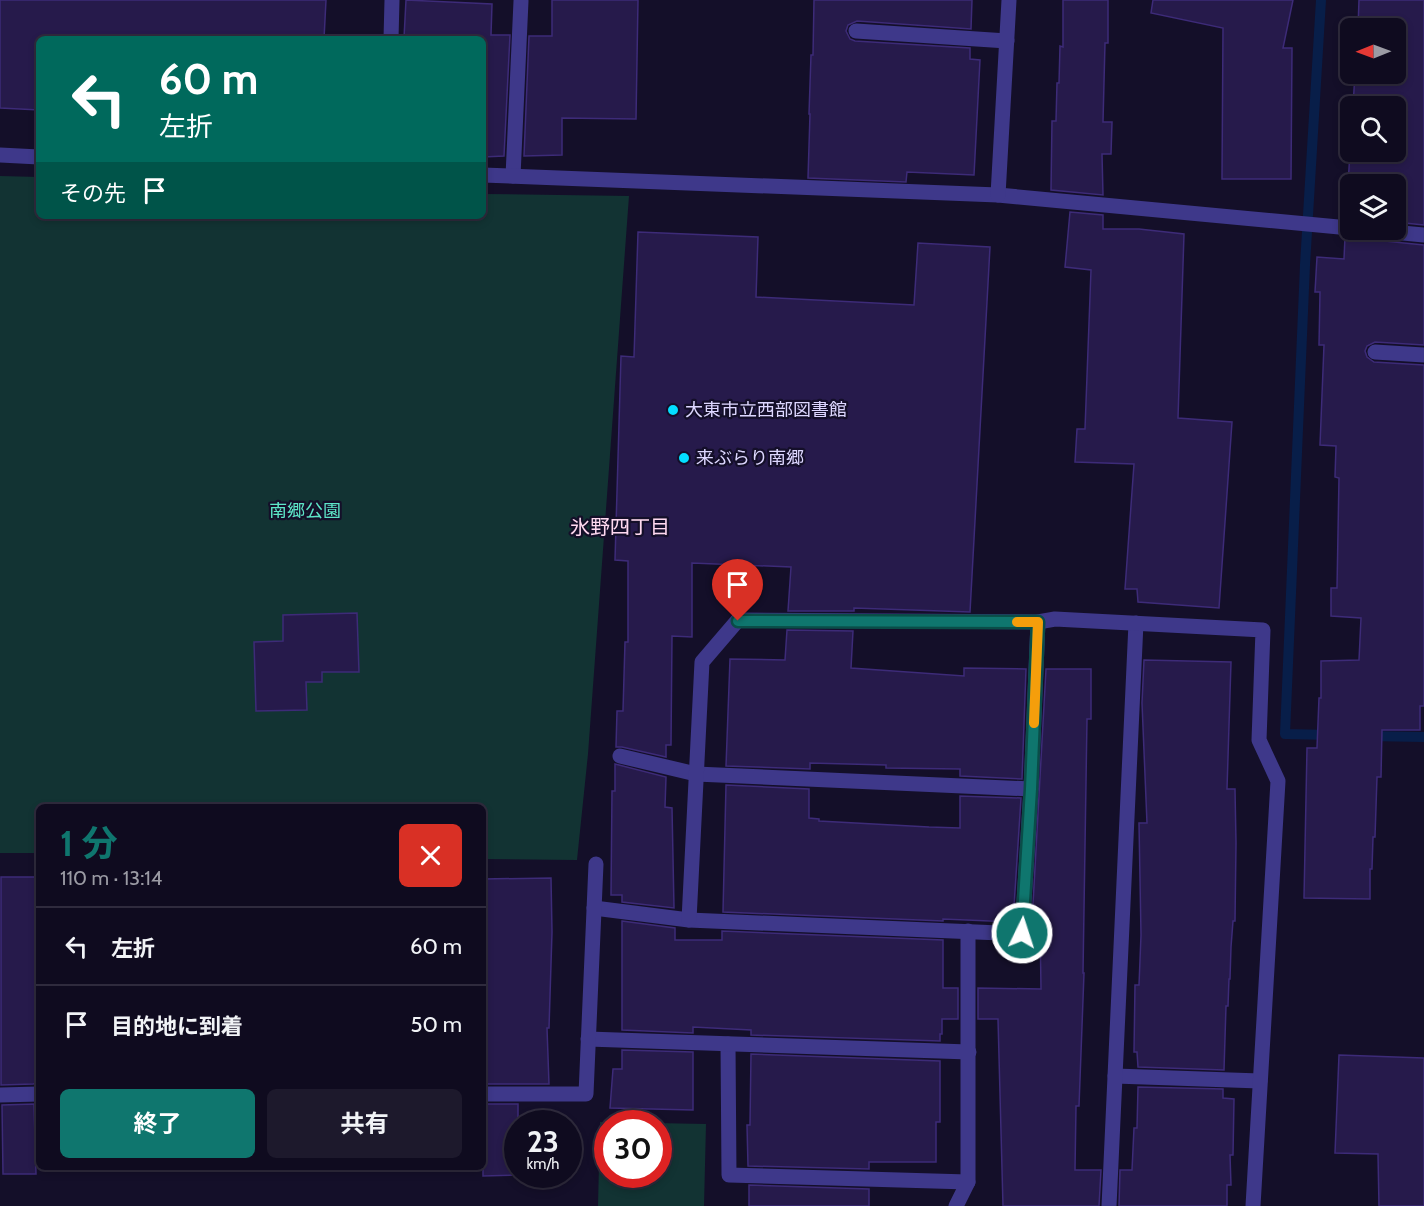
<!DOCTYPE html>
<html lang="ja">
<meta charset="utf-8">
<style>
:root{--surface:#0f0b1f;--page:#1d192c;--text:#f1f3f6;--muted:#9b9ba4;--line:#2f2b3d;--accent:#0f766e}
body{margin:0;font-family:Cabin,"Noto Sans JP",sans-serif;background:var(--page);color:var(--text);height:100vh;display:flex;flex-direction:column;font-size:22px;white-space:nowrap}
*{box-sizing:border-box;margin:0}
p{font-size:20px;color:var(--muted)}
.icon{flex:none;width:33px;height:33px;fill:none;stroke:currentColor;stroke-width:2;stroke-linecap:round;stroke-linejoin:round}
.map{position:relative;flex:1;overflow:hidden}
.panel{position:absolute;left:36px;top:804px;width:450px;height:366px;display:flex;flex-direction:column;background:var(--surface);border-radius:9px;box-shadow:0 3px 9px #0003,0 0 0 2px var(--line)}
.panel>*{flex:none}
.top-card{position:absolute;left:36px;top:36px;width:450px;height:183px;border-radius:9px;box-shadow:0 3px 9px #0003,0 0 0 2px var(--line);background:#00695c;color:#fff;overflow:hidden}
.needle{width:39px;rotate:269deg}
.tools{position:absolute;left:1340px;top:18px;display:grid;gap:12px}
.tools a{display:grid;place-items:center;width:66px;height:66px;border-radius:9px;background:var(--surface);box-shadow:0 3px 9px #0003,0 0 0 2px var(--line);font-size:30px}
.speed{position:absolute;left:504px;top:1110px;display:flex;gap:12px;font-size:30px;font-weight:700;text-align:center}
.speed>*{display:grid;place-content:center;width:78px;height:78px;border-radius:50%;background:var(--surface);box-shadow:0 3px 9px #0003,0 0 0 2px var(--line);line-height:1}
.speed small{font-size:15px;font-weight:400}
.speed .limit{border:9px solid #d22;background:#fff;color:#111}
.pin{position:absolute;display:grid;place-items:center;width:51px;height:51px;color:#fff;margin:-62px -26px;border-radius:50% 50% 50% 0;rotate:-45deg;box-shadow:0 0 6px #0007}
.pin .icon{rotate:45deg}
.me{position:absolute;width:66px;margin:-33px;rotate:4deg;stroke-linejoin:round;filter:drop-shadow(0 0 4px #0008)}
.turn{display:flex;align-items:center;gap:21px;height:126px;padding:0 24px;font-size:27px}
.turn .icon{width:78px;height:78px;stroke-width:2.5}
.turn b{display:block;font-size:42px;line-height:51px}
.then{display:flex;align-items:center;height:57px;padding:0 24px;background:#0003;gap:12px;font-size:22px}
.round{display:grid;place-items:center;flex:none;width:63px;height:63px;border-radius:9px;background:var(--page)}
.overview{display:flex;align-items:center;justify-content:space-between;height:102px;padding:0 24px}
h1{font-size:36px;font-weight:700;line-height:45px;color:var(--accent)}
.action{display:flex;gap:12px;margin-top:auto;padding:12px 24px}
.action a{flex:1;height:69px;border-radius:9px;background:var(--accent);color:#fff;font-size:24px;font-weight:700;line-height:69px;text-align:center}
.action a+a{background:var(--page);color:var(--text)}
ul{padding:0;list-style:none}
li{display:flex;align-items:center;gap:18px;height:78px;padding:0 24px;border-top:2px solid var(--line)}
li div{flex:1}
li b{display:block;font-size:22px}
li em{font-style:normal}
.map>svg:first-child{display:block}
.green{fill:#123333;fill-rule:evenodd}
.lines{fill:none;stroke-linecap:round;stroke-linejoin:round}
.stream{stroke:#081e49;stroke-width:10}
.building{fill:#261a4b;stroke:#3d2b78;stroke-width:1.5}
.service{stroke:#3e388a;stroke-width:15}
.minor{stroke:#3e388a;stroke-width:15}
.route-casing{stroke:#0a4d48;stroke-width:15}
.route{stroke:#0f766e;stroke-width:10}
.slow{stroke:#f59e0b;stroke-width:10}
.poi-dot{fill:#03deff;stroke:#140f29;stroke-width:2}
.labels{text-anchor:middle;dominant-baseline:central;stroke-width:4.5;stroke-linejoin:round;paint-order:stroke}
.poi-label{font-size:18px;fill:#ddd7ff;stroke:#140f29;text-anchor:start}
.park-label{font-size:18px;fill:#5de5c7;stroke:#140f29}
.neighbourhood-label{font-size:20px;fill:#ffd9f0;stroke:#140f29}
</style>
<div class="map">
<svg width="1424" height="1206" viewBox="0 0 1424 1206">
<rect width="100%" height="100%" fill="#140f29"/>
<g class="green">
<polygon points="0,176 39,177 39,216 483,216 483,194 629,196 588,754 577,860 483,859 483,807 39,807 39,853 0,853"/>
<path d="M600,1122L706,1124L704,1206H598ZM608,1124H658V1174H608Z"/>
</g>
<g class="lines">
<g class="stream">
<polyline points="1321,0 1305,265 1285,734 1331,735"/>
<polyline points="1367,736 1424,737"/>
</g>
</g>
<g class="building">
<polygon points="0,0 326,0 324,39 39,39 39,110 0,108"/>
<polygon points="406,0 492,4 491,35 510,35 504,156 483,157 483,39 404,38"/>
<polygon points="552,0 638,0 636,119 562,118 562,155 524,156 529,36 552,36"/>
<polygon points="814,0 972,0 971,29 857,21 848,25 846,31 850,39 855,41 970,48 970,59 980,60 974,175 907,172 906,182 808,178 810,114 809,114 811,55 813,55"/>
<polygon points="1063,0 1108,0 1108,43 1105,43 1103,122 1112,122 1111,154 1102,154 1103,195 1051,190 1052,121 1056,121 1057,83 1059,83 1060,46 1063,47"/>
<polygon points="1153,0 1293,0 1283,48 1292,48 1291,179 1222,179 1223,28 1151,13"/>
<polygon points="1359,0 1424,0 1424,225 1395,222 1395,184 1350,184 1350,218 1346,218 1350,152 1395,152 1395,106 1353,106 1355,74 1395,74 1395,28 1358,28"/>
<polygon points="1070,212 1103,215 1103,229 1139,229 1184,234 1178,418 1232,422 1219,608 1138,602 1137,589 1125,589 1134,464 1075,462 1077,429 1085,429 1091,270 1065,267"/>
<polygon points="638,232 758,237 756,297 914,305 918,243 990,247 970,612 854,608 854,611 788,611 791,567 692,563 692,637 672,636 671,745 666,745 666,757 622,747 616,747 617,711 623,711 625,642 628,642 628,561 615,560 621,356 634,357"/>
<polygon points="1345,237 1424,245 1424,345 1375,342 1367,346 1365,351 1367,357 1374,362 1424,365 1424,706 1420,706 1420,730 1382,730 1381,777 1377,777 1375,837 1373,837 1372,869 1370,869 1370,899 1304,898 1307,748 1317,748 1319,698 1321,698 1321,661 1359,660 1361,618 1331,616 1331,588 1337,588 1339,478 1335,477 1336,446 1320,445 1324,345 1319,345 1320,292 1315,292 1317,257 1344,259"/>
<polygon points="357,613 359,672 322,672 322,682 306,682 307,710 256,711 254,642 283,641 283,615"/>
<polygon points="787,630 853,631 851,668 964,676 964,668 1026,669 1022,779 960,776 960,769 886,768 886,765 810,763 810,769 726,766 730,659 785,660"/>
<polygon points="1144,660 1231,662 1227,789 1235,789 1236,843 1235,921 1233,921 1231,947 1230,979 1229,979 1228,1006 1226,1006 1224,1070 1138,1067 1137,1052 1134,1052 1135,985 1139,985 1141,935 1139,823 1147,823 1142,703"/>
<polygon points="1046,669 1091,669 1091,719 1087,719 1083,973 1084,973 1079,1106 1076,1106 1075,1170 1101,1170 1099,1206 1003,1206 998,1019 978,1019 978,988 1041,989 1040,923 1032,922"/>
<polygon points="615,764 666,777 665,807 672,808 674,908 622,902 622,895 611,895 612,791 615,791"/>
<polygon points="726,785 809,789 809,818 819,819 819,821 929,827 960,828 960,796 1021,798 1013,922 943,919 943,921 723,912"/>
<polygon points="1,877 39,877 39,1083 33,1084 1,1085"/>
<polygon points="551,878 552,932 549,1028 547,1028 549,1084 483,1084 483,879"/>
<polygon points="622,921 675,928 675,940 722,940 722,931 943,940 943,988 958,988 958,1019 942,1019 942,1034 940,1034 940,1041 751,1035 751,1030 693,1027 693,1033 622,1030"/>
<polygon points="622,1050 693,1052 693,1110 610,1108 613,1069 622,1069"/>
<polygon points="751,1054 940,1061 940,1122 936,1122 936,1162 869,1162 869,1169 748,1166 747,1125 750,1125"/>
<polygon points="1339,1055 1424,1058 1424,1206 1379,1206 1378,1154 1335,1153"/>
<polygon points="1138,1087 1223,1089 1223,1098 1234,1099 1233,1155 1230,1155 1231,1185 1227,1185 1227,1206 1119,1206 1120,1170 1132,1170 1134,1128 1137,1128"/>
<polygon points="34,1104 36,1174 3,1174 2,1105"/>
<polygon points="483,1104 518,1104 518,1175 483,1176"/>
<polygon points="749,1185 869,1189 869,1206 749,1206"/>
</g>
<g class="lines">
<g class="service">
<polyline points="856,31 1007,41"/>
<polyline points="513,176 521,1"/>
<polyline points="1375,352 1424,355"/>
<polyline points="728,1044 729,1175 968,1182"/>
<polyline points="1115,1076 1260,1081"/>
<polyline points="1109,1206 1136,623"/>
</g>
<g class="minor">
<polyline points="391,39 392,0"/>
<polyline points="0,155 39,157"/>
<polyline points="483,175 998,195 1424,235"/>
<polyline points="998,195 1009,0"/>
<polyline points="620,756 696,774 1031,789"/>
<polyline points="594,908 689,920 1022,934 1031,789 1038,622"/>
<polyline points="689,920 702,662 738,620 1038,622 1055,619 1263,630 1259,740 1278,781 1253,1206"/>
<polyline points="588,1039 969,1052"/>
<polyline points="483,1094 586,1094 596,864"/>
<polyline points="0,1095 39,1094"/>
<polyline points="956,1206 968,1182 968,931"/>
</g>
</g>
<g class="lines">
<defs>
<polyline id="route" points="738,621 1038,622 1031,789 1022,933"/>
</defs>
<use href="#route" class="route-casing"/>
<use href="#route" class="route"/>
<polyline class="slow" points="1017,622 1038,622 1034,723"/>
</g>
<g class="poi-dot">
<circle cx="673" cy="410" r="6"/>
<circle cx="684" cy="458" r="6"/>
</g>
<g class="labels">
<g class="poi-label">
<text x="685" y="410">大東市立西部図書館</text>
<text x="696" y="458">来ぶらり南郷</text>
</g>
<g class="park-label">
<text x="305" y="511">南郷公園</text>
</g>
<g class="neighbourhood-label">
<text x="620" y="527">氷野四丁目</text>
</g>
</g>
</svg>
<div class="tools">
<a><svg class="needle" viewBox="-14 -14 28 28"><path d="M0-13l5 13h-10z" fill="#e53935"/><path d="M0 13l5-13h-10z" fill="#9b9ba4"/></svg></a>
<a><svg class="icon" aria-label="search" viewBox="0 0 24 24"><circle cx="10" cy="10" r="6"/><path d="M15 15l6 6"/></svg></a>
<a><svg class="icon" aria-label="layers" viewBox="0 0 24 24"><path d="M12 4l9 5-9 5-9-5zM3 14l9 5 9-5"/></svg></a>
</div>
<div class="speed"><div>23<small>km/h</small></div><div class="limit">30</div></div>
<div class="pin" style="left:738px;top:621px;background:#d93025"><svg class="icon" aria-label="arrive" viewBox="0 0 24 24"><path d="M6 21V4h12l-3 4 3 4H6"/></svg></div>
<svg class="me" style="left:1022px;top:933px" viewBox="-20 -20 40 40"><circle r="17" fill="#0f766e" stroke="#fff" stroke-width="3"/><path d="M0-11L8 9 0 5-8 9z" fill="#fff"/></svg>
<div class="top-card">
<div class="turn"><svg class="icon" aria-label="left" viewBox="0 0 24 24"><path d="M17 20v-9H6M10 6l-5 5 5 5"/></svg><div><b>60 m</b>左折</div></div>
<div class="then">その先<svg class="icon" aria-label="arrive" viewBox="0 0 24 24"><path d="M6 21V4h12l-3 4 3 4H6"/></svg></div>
</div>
<section class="panel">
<div class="overview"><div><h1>1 分</h1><p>110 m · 13:14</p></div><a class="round" style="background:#d93025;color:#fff"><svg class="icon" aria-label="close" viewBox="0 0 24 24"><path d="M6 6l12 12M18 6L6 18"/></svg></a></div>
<ul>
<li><svg class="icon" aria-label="left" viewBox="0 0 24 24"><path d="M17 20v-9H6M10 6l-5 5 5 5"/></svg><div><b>左折</b></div><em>60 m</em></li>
<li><svg class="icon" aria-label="arrive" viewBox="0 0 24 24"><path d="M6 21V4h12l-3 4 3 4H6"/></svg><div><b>目的地に到着</b></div><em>50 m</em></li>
</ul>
<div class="action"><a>終了</a><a>共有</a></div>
</section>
</div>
